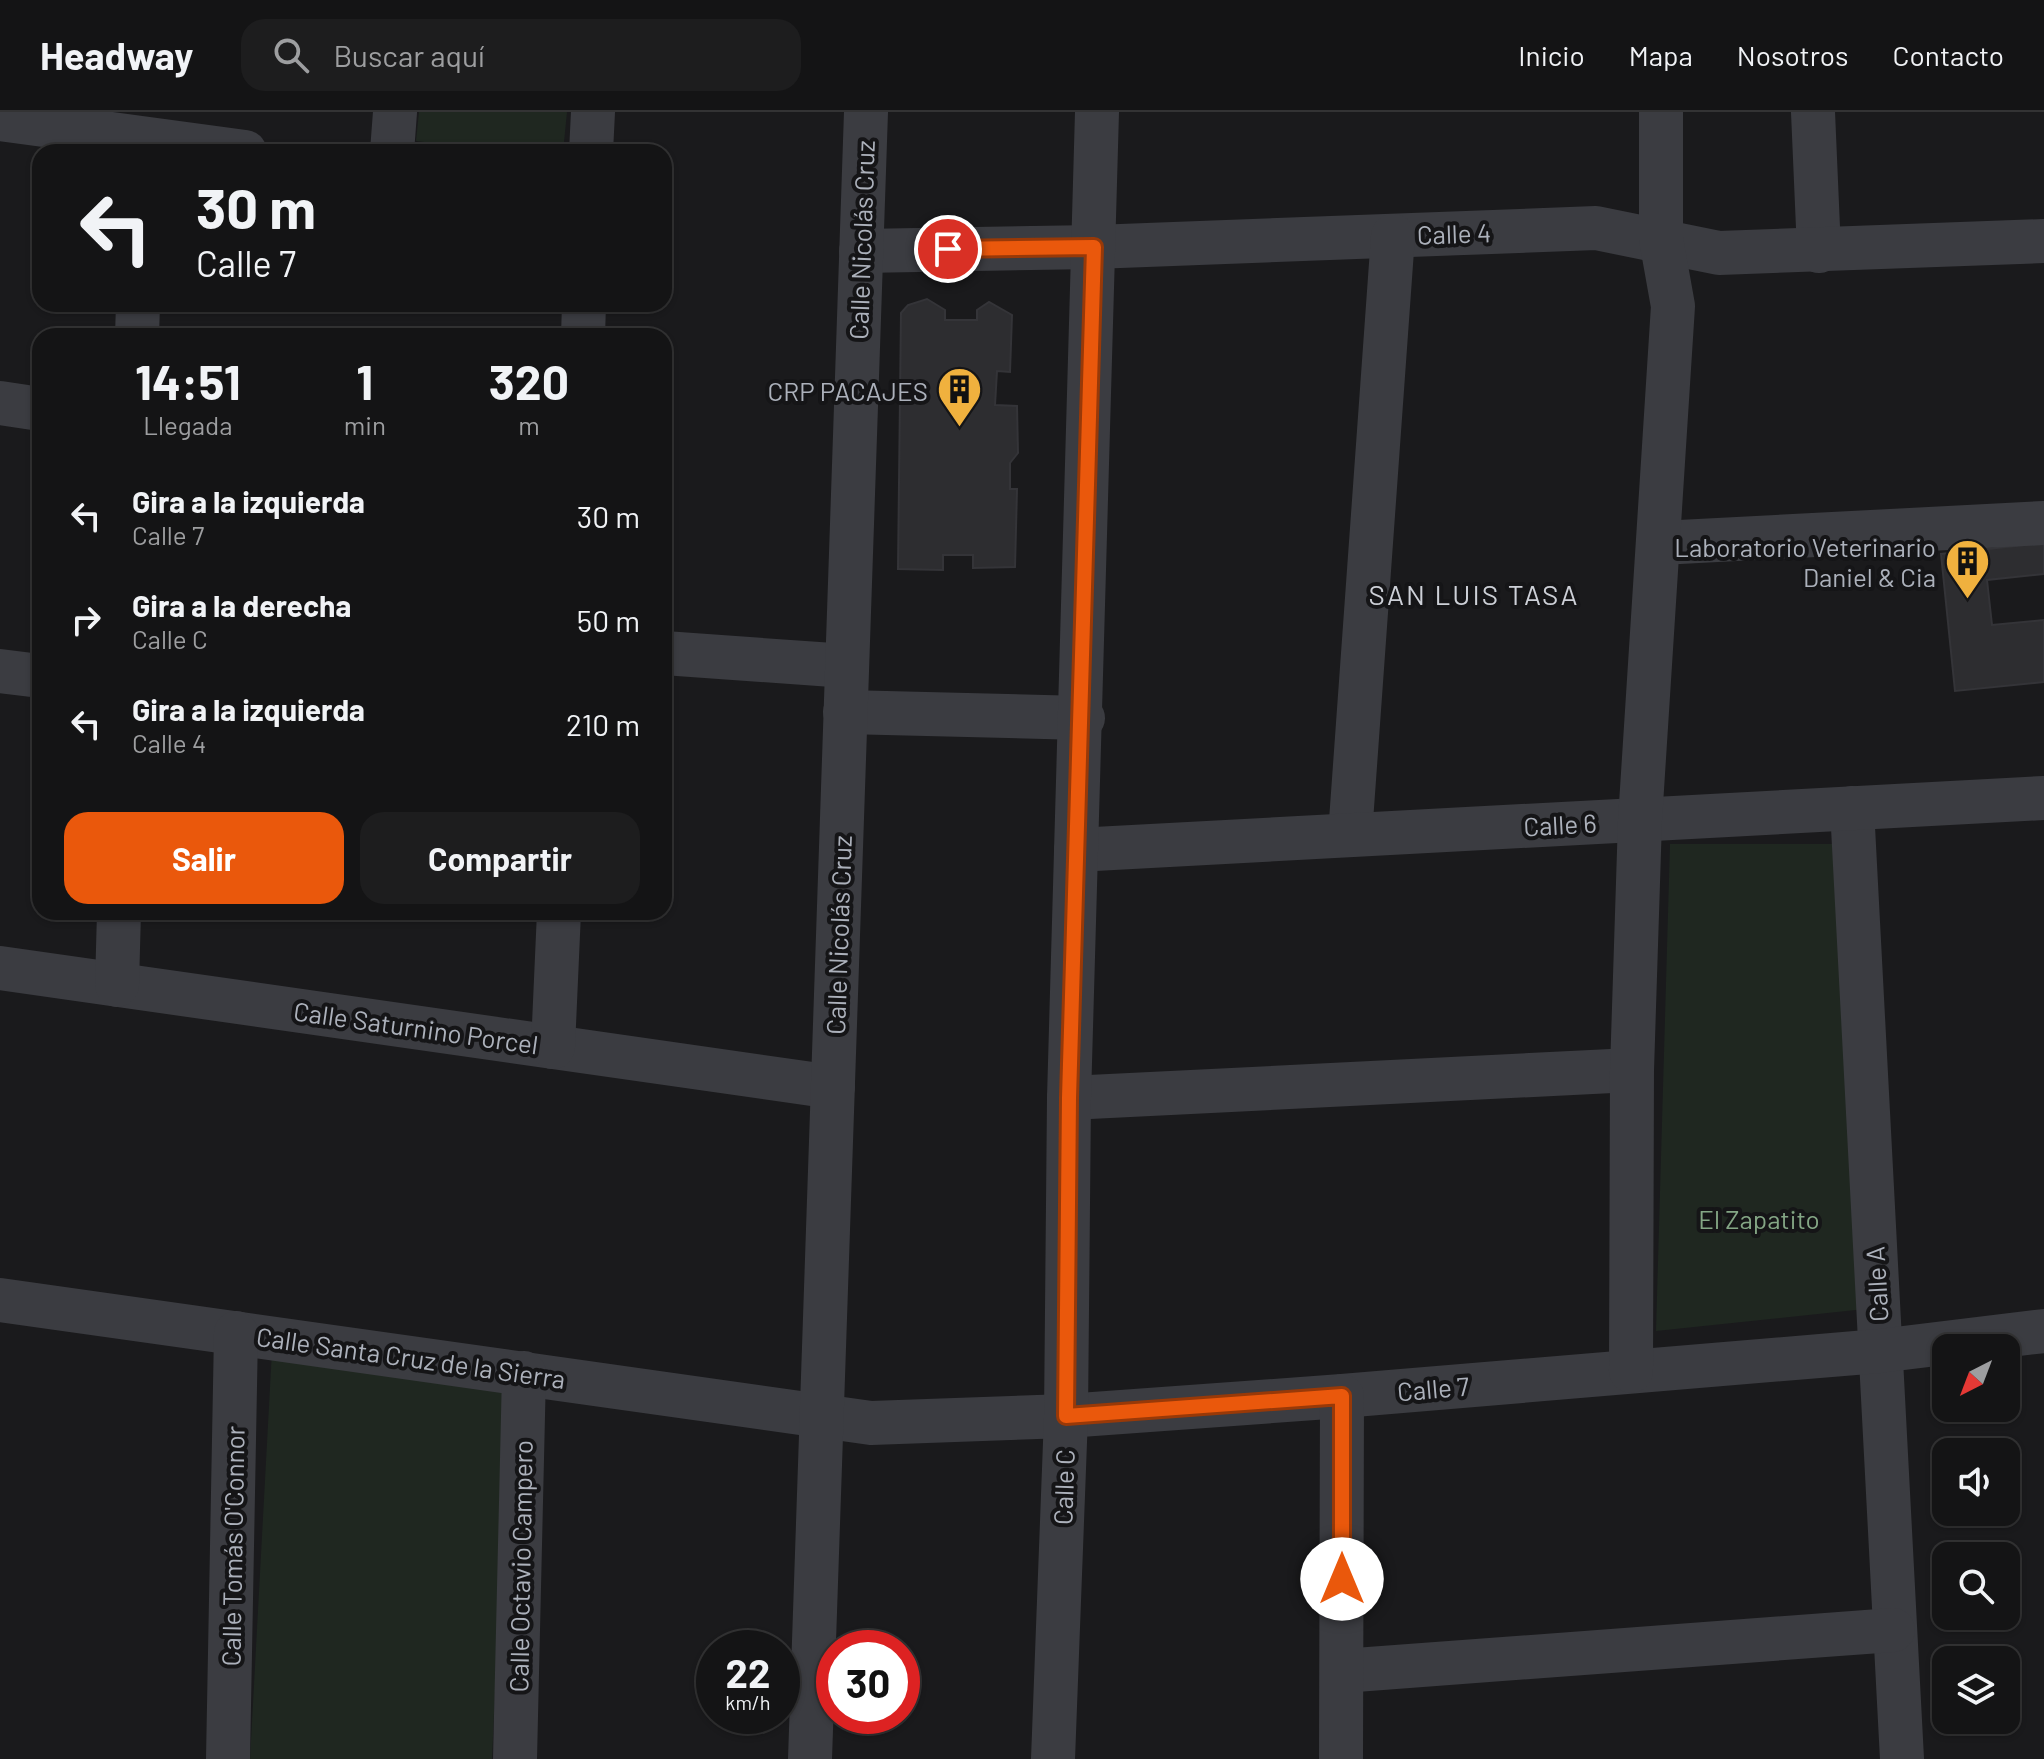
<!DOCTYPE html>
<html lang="es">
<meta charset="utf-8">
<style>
:root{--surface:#141415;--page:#1d1d1e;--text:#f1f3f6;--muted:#9d9ea0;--line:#333334;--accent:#ea580c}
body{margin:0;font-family:Barlow,sans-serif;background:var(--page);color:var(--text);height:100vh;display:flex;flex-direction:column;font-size:30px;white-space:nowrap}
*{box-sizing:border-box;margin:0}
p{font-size:26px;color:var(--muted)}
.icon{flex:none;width:44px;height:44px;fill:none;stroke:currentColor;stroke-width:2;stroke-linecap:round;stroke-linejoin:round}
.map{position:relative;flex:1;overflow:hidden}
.panel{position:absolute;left:32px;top:216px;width:640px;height:592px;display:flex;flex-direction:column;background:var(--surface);border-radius:24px;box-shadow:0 2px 6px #0004,0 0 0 2px var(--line)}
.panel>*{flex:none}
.banner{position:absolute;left:32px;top:32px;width:640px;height:168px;border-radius:24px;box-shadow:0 2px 6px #0004,0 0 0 2px var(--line);background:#141415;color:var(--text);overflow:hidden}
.needle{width:52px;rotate:222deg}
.buttons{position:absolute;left:1932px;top:1222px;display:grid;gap:16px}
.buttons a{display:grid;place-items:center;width:88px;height:88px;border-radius:16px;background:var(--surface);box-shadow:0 2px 6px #0004,0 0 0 2px var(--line);font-size:40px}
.speed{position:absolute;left:696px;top:1518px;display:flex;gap:16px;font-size:40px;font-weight:700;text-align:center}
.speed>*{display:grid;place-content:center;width:104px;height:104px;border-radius:50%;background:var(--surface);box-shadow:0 2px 6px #0004,0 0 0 2px var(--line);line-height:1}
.speed small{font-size:20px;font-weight:400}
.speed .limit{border:12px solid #d22;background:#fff;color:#111}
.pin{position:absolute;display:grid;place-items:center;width:68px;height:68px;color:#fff;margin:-34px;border:4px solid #fff;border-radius:50%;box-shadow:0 2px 8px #0007}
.me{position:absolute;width:88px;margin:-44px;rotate:0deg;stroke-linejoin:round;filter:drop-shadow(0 0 6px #0008)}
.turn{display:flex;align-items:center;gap:28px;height:168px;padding:0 32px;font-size:36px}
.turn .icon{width:104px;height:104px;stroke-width:2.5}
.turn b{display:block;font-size:56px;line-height:68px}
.eta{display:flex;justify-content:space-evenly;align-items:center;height:136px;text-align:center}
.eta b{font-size:48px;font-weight:700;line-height:56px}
.action{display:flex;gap:16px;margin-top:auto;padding:16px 32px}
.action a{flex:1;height:92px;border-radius:24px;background:var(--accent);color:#fff;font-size:32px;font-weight:700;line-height:92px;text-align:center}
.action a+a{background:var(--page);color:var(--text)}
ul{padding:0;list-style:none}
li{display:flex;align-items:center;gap:24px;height:104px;padding:0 32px}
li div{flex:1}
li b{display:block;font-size:30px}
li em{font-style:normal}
header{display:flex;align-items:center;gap:48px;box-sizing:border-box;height:112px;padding:0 40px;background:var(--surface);border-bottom:2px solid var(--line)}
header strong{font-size:38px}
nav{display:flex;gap:44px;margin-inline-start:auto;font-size:28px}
.search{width:560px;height:72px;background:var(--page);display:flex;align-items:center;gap:20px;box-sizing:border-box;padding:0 28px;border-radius:24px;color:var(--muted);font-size:30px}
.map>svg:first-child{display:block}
.green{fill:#1f2720}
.building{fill:#2d2d30;stroke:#343438;stroke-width:2}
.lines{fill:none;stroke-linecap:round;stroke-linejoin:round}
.minor{stroke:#3b3c41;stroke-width:44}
.route-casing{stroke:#983908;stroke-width:20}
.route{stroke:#ea580c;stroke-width:14}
.labels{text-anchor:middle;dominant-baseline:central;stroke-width:8;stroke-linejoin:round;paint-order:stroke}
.street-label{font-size:26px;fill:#acb1bb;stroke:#151517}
.poi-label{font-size:26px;fill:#acb1bb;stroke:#151517;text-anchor:end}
.park-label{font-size:26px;fill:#84a685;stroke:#151517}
.neighbourhood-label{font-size:28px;letter-spacing:2px;fill:#cdd0d7;stroke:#151517}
</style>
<header>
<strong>Headway</strong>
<div class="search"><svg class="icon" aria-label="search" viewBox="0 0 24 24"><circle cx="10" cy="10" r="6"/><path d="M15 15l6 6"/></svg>Buscar aquí</div>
<nav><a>Inicio</a><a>Mapa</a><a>Nosotros</a><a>Contacto</a></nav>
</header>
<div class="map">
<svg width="2044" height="1647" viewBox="0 0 2044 1647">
<rect width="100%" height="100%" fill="#1a1a1c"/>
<g class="green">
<polygon points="419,0 567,0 563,40 506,40 416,29"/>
<polygon points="1670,732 1834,732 1865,1197 1656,1219"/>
<polygon points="272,1238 509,1268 492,1647 250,1647"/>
</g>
<g class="building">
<polygon points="927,187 945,198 945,208 977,208 977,198 989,190 1012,203 1010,260 997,259 995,293 1017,294 1018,341 1010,351 1010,377 1017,377 1015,455 973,456 973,443 943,443 943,458 898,457 901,201 908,193"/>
<polygon points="2044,431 2044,462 1987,468 1992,513 2044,508 2044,570 1955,579 1941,442"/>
</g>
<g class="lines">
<g class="minor">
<polyline points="1813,0 1819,139"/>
<polyline points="0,7 245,40"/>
<polyline points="392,40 395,0"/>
<polyline points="591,40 593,0"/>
<polyline points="861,139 1094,135 1596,116 1719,141 2044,129"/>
<polyline points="137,224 138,192"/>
<polyline points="583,224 584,192"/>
<polyline points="0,291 40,297"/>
<polyline points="1660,431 2044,411"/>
<polyline points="664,541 847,554"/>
<polyline points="0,559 40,564"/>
<polyline points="845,600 1083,606"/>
<polyline points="1852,696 1902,1647"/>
<polyline points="1350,723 1393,124"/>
<polyline points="1076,738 2044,686"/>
<polyline points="0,856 833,975"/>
<polyline points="117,873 119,800"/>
<polyline points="553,935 559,800"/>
<polyline points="1069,986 1632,958"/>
<polyline points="0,1188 871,1311 1066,1304 1342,1284 1879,1239 2044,1219"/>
<polyline points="1631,1259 1632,958 1640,708 1673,194 1661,127 1661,0"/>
<polyline points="1342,1559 1893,1518"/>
<polyline points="228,1647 236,1221"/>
<polyline points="515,1647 524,1261"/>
<polyline points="810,1647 866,0"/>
<polyline points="1053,1647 1066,1304 1069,986 1097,0"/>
<polyline points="1341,1647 1342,1284"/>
</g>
</g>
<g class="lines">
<defs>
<polyline id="route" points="948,137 1094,135 1069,986 1066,1304 1342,1284 1342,1467"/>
</defs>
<use href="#route" class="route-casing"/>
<use href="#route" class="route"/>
</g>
<defs>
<symbol id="building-pin" viewBox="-11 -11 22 30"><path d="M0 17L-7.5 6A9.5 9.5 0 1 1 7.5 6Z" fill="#f0b13e" stroke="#151517"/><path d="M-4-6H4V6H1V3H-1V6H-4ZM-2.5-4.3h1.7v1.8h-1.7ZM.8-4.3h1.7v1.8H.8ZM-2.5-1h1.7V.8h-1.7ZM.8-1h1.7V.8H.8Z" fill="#111"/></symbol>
</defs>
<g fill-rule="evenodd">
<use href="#building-pin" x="934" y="252" width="51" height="69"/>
<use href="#building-pin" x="1942" y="424" width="51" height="69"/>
</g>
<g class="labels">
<g class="street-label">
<text transform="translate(1454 121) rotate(-2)">Calle 4</text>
<text transform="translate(861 128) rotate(-88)">Calle Nicolás Cruz</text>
<text transform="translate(1560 712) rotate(-3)">Calle 6</text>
<text transform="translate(838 823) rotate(-88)">Calle Nicolás Cruz</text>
<text transform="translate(416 915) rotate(8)">Calle Saturnino Porcel</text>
<text transform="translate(1876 1172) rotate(-93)">Calle A</text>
<text transform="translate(411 1245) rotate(8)">Calle Santa Cruz de la Sierra</text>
<text transform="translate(1433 1276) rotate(-5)">Calle 7</text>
<text transform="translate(1063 1375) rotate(-88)">Calle C</text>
<text transform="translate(232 1434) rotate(-89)">Calle Tomás O'Connor</text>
<text transform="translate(520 1454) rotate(-89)">Calle Octavio Campero</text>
</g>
<g class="poi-label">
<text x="928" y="278">CRP PACAJES</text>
<text x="1936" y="434">Laboratorio Veterinario<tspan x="1936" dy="30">Daniel &amp; Cia</tspan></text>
</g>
<g class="park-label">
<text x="1759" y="1106">El Zapatito</text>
</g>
<g class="neighbourhood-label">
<text x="1474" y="482">SAN LUIS TASA</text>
</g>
</g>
</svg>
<div class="buttons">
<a><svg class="needle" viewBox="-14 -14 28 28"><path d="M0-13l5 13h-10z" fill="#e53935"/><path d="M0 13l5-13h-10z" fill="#9d9ea0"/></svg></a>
<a><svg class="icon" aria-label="sound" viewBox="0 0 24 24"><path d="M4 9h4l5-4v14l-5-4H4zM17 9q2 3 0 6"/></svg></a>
<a><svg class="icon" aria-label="search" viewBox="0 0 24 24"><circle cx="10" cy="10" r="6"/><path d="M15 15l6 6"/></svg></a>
<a><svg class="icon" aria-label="layers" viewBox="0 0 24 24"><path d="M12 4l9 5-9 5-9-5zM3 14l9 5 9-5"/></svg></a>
</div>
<div class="speed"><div>22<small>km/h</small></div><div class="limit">30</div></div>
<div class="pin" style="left:948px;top:137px;background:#d93025"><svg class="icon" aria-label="arrive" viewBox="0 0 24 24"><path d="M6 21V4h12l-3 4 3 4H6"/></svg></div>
<svg class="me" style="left:1342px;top:1467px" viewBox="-20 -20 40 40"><circle r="19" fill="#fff"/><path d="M0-13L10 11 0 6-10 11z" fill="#ea580c"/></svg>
<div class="banner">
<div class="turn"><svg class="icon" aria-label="left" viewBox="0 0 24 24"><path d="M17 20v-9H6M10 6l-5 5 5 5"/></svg><div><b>30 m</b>Calle 7</div></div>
</div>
<section class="panel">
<div class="eta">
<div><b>14:51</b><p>Llegada</p></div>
<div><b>1</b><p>min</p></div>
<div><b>320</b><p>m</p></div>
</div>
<ul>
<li><svg class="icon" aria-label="left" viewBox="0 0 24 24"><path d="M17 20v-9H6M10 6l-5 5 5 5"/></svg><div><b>Gira a la izquierda</b><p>Calle 7</p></div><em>30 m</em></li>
<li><svg class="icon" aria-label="right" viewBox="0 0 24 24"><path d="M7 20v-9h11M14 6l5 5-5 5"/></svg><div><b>Gira a la derecha</b><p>Calle C</p></div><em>50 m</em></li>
<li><svg class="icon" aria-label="left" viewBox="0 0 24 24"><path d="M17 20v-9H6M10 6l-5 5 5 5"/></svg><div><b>Gira a la izquierda</b><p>Calle 4</p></div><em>210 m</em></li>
</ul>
<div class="action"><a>Salir</a><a>Compartir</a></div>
</section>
</div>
